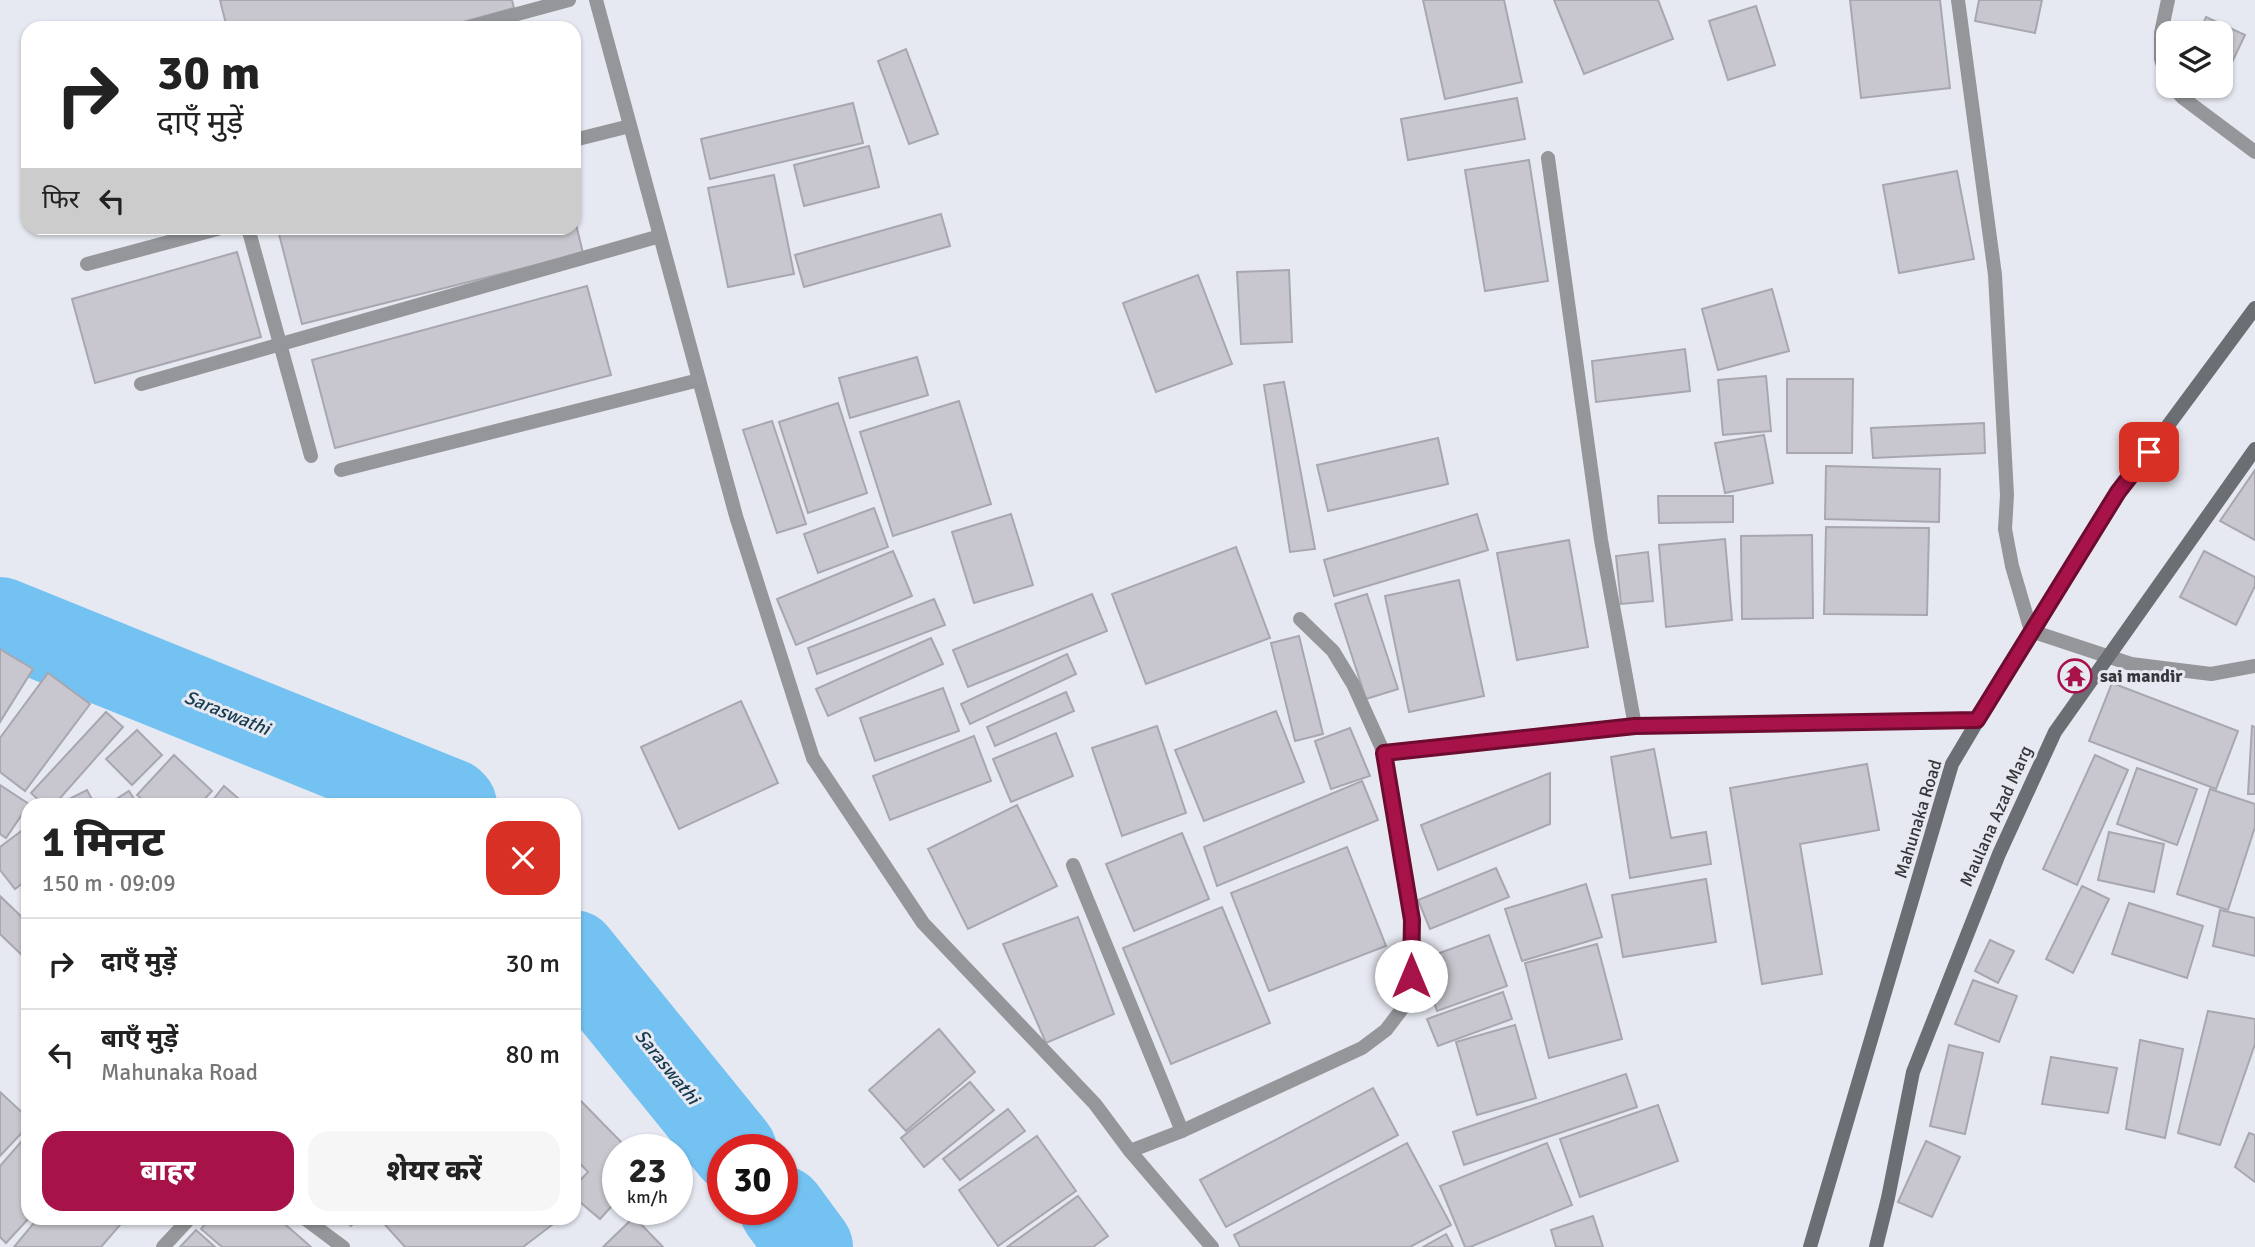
<!DOCTYPE html>
<html lang="hi">
<meta charset="utf-8">
<style>
:root{--surface:#fff;--page:#f6f6f6;--text:#222;--muted:#767676;--line:#e0e0e0;--accent:#a71249}
body{margin:0;font-family:Signika,"Noto Sans Devanagari",sans-serif;background:var(--page);color:var(--text);height:100vh;display:flex;flex-direction:column;font-size:26px;white-space:nowrap}
*{box-sizing:border-box;margin:0}
p{font-size:23px;color:var(--muted)}
.icon{flex:none;width:38px;height:38px;fill:none;stroke:currentColor;stroke-width:2;stroke-linecap:round;stroke-linejoin:round}
.map{position:relative;flex:1;overflow:hidden}
.details{position:absolute;left:21px;top:798px;width:560px;height:427px;display:flex;flex-direction:column;background:var(--surface);border-radius:21px;box-shadow:0 2px 5px #0004}
.details>*{flex:none}
.hud{position:absolute;left:21px;top:21px;width:560px;height:214px;border-radius:21px;box-shadow:0 2px 5px #0004;background:#fff;color:var(--text);overflow:hidden}
.fabs{position:absolute;left:2156px;top:21px;display:grid;gap:14px}
.fabs a{display:grid;place-items:center;width:77px;height:77px;border-radius:14px;background:var(--surface);box-shadow:0 2px 5px #0004;font-size:35px}
.speed{position:absolute;left:602px;top:1134px;display:flex;gap:14px;font-size:35px;font-weight:700;text-align:center}
.speed>*{display:grid;place-content:center;width:91px;height:91px;border-radius:50%;background:var(--surface);box-shadow:0 2px 5px #0004;line-height:1}
.speed small{font-size:18px;font-weight:400}
.speed .limit{border:10px solid #d22;background:#fff;color:#111}
.pin{position:absolute;display:grid;place-items:center;width:60px;height:60px;color:#fff;margin:-30px;border-radius:14px;box-shadow:0 4px 10px #0006}
.me{position:absolute;width:77px;margin:-38px;rotate:0deg;stroke-linejoin:round;filter:drop-shadow(0 0 5px #0008)}
.turn{display:flex;align-items:center;gap:24px;height:147px;padding:0 21px;font-size:32px}
.turn .icon{width:91px;height:91px;stroke-width:2.5}
.turn b{display:block;font-size:49px;line-height:60px}
.then{display:flex;align-items:center;height:66px;padding:0 21px;background:#0003;gap:14px;font-size:26px}
.round{display:grid;place-items:center;flex:none;width:74px;height:74px;border-radius:21px;background:var(--page)}
.headline{display:flex;align-items:center;justify-content:space-between;height:119px;padding:0 21px}
h1{font-size:42px;font-weight:800;line-height:52px}
.primary-button{display:flex;gap:14px;margin-top:auto;padding:14px 21px}
.primary-button a{flex:1;height:80px;border-radius:21px;background:var(--accent);color:#fff;font-size:28px;font-weight:800;line-height:80px;text-align:center}
.primary-button a+a{background:var(--page);color:var(--text)}
ul{padding:0;list-style:none}
li{display:flex;align-items:center;gap:21px;height:91px;padding:0 21px;border-top:2px solid var(--line)}
li div{flex:1}
li b{display:block;font-size:26px}
li em{font-style:normal}
.map>svg:first-child{display:block}
.lines{fill:none;stroke-linecap:round;stroke-linejoin:round}
.river{stroke:#74c2f1;stroke-width:86}
.building{fill:#c8c7cf;stroke:#a8a7af;stroke-width:2}
.minor{stroke:#949699;stroke-width:14}
.secondary{stroke:#6b6f73;stroke-width:14}
.route-casing{stroke:#6d0c2f;stroke-width:18}
.route{stroke:#a71249;stroke-width:12}
.labels{text-anchor:middle;dominant-baseline:central;stroke-width:6;stroke-linejoin:round;paint-order:stroke}
.poi-label{font-size:18px;font-weight:bold;fill:#36373a;stroke:#e7e9f2;text-anchor:start}
.street-label{font-size:18px;fill:#36373a;stroke:#e7e9f2}
.water-label{font-size:19px;font-style:italic;fill:#173a4d;stroke:#e7e9f2}
</style>
<div class="map">
<svg width="2255" height="1247" viewBox="0 0 2255 1247">
<rect width="100%" height="100%" fill="#e7e9f2"/>
<g class="lines">
<g class="river">
<polyline points="0,620 451,802 454,805"/>
<polyline points="574,953 734,1150"/>
<polyline points="782,1209 810,1247"/>
</g>
</g>
<g class="building">
<polygon points="220,0 512,0 514,8 441,28 227,28"/>
<polygon points="1423,0 1504,0 1522,82 1445,99"/>
<polygon points="1554,0 1658,0 1673,39 1584,74"/>
<polygon points="1850,0 1940,0 1950,88 1861,98"/>
<polygon points="1979,0 2042,0 2035,33 1975,21"/>
<polygon points="1756,6 1775,65 1728,80 1709,21"/>
<polygon points="2206,17 2245,35 2224,79 2221,78 2221,33 2199,33"/>
<polygon points="906,49 938,134 909,144 878,61"/>
<polygon points="1517,98 1525,139 1408,160 1401,119"/>
<polygon points="853,103 863,143 710,179 701,139"/>
<polygon points="869,146 879,187 804,206 794,165"/>
<polygon points="1529,160 1548,281 1485,291 1465,170"/>
<polygon points="1957,171 1974,259 1899,273 1883,185"/>
<polygon points="774,175 794,274 728,287 708,188"/>
<polygon points="941,214 950,246 804,287 795,255"/>
<polygon points="574,216 583,253 302,324 279,234 306,228 574,228"/>
<polygon points="237,252 261,337 95,383 72,299"/>
<polygon points="1289,270 1292,342 1241,344 1237,272"/>
<polygon points="1198,275 1232,364 1156,392 1123,303"/>
<polygon points="587,286 611,375 335,448 312,360"/>
<polygon points="1772,289 1789,351 1718,370 1702,309"/>
<polygon points="1685,349 1690,391 1596,402 1592,361"/>
<polygon points="917,357 928,395 850,418 839,378"/>
<polygon points="1766,376 1771,431 1723,435 1718,380"/>
<polygon points="1787,379 1853,379 1852,453 1787,453"/>
<polygon points="1284,382 1315,549 1290,552 1264,385"/>
<polygon points="959,401 991,504 893,536 860,432"/>
<polygon points="838,403 867,493 808,513 779,422"/>
<polygon points="772,421 806,524 777,533 743,430"/>
<polygon points="1984,423 1985,453 1873,458 1871,428"/>
<polygon points="1764,435 1773,483 1725,493 1715,443"/>
<polygon points="1438,438 1448,484 1328,511 1317,465"/>
<polygon points="1826,466 1940,469 1939,522 1825,519"/>
<polygon points="2255,470 2255,540 2220,521"/>
<polygon points="1658,496 1733,496 1733,522 1659,523"/>
<polygon points="874,508 888,547 818,573 804,534"/>
<polygon points="1011,514 1033,585 974,603 952,532"/>
<polygon points="1477,514 1488,550 1334,596 1324,560"/>
<polygon points="1826,527 1929,528 1927,615 1824,614"/>
<polygon points="1812,535 1813,618 1742,619 1741,536"/>
<polygon points="1725,539 1732,620 1666,627 1659,545"/>
<polygon points="1569,540 1588,647 1517,660 1497,553"/>
<polygon points="1236,547 1270,638 1146,684 1112,594"/>
<polygon points="893,551 912,596 796,645 777,599"/>
<polygon points="2204,551 2255,577 2255,586 2236,625 2180,597"/>
<polygon points="1648,552 1653,601 1621,604 1616,556"/>
<polygon points="1459,580 1484,696 1409,712 1385,596"/>
<polygon points="1092,594 1107,631 968,687 953,650"/>
<polygon points="1367,594 1398,689 1366,699 1335,604"/>
<polygon points="934,599 945,625 817,674 808,648"/>
<polygon points="1299,636 1323,734 1295,741 1271,643"/>
<polygon points="931,638 943,664 828,716 816,689"/>
<polygon points="0,649 33,669 0,722"/>
<polygon points="1067,654 1076,674 970,724 961,704"/>
<polygon points="48,673 90,704 25,791 0,772 0,738"/>
<polygon points="2112,683 2238,731 2216,789 2089,741"/>
<polygon points="943,688 959,731 875,761 860,718"/>
<polygon points="1066,692 1074,711 995,746 987,727"/>
<polygon points="741,701 778,783 679,829 641,747"/>
<polygon points="1276,711 1304,782 1204,821 1175,750"/>
<polygon points="106,712 123,727 54,805 44,805 31,793"/>
<polygon points="1157,726 1186,813 1122,836 1092,748"/>
<polygon points="2252,726 2255,727 2255,794 2248,794"/>
<polygon points="1350,728 1370,776 1331,789 1315,741"/>
<polygon points="137,730 162,755 132,785 106,759"/>
<polygon points="1056,733 1073,776 1011,802 993,759"/>
<polygon points="974,736 991,781 890,820 873,776"/>
<polygon points="1654,749 1671,838 1706,832 1711,864 1630,878 1611,757"/>
<polygon points="174,755 212,791 199,805 149,805 137,795"/>
<polygon points="2095,755 2128,770 2077,885 2043,869"/>
<polygon points="1867,764 1879,830 1800,844 1822,974 1762,984 1730,788"/>
<polygon points="2137,768 2197,789 2177,845 2117,824"/>
<polygon points="1550,773 1550,824 1438,870 1421,825"/>
<polygon points="1362,781 1378,820 1217,886 1204,847"/>
<polygon points="0,785 29,804 6,838 0,834"/>
<polygon points="224,786 246,805 209,805"/>
<polygon points="2210,789 2255,804 2255,827 2228,910 2177,894"/>
<polygon points="87,790 95,805 57,805"/>
<polygon points="129,791 138,805 107,805"/>
<polygon points="1017,805 1057,886 968,929 928,849"/>
<polygon points="28,826 28,879 15,889 0,870 0,847"/>
<polygon points="2109,832 2164,844 2154,892 2098,880"/>
<polygon points="1182,833 1209,899 1134,931 1106,864"/>
<polygon points="1347,847 1386,946 1269,991 1231,893"/>
<polygon points="1496,868 1509,897 1430,929 1418,900"/>
<polygon points="1706,879 1716,942 1623,957 1612,895"/>
<polygon points="1586,884 1602,937 1522,961 1505,909"/>
<polygon points="2082,886 2109,899 2073,973 2046,959"/>
<polygon points="0,896 28,923 28,961 0,934"/>
<polygon points="2129,903 2203,926 2187,978 2112,954"/>
<polygon points="1222,907 1270,1023 1171,1064 1123,948"/>
<polygon points="2220,910 2255,918 2255,956 2213,946"/>
<polygon points="1078,917 1114,1014 1046,1043 1003,944"/>
<polygon points="1489,935 1507,986 1437,1011 1420,960"/>
<polygon points="1990,940 2014,951 1998,983 1975,971"/>
<polygon points="1597,944 1622,1039 1549,1058 1525,963"/>
<polygon points="1973,980 2017,996 1999,1042 1955,1024"/>
<polygon points="1503,992 1512,1019 1438,1046 1427,1019"/>
<polygon points="2208,1011 2255,1019 2255,1044 2220,1145 2178,1133"/>
<polygon points="1515,1025 1536,1098 1477,1115 1456,1042"/>
<polygon points="939,1029 975,1072 906,1131 869,1090"/>
<polygon points="2140,1040 2183,1049 2165,1138 2126,1129"/>
<polygon points="1949,1045 1983,1053 1965,1134 1930,1126"/>
<polygon points="2051,1057 2117,1068 2108,1113 2042,1104"/>
<polygon points="1626,1074 1637,1107 1464,1165 1453,1132"/>
<polygon points="970,1082 994,1110 924,1167 901,1138"/>
<polygon points="1373,1088 1398,1135 1226,1227 1200,1180"/>
<polygon points="0,1092 28,1118 28,1126 0,1156"/>
<polygon points="574,1094 629,1150 618,1150 618,1199 600,1219 574,1197 574,1187 588,1172 574,1157"/>
<polygon points="1658,1105 1678,1161 1580,1197 1560,1139"/>
<polygon points="1008,1109 1025,1131 960,1180 943,1159"/>
<polygon points="2249,1133 2255,1135 2255,1182 2235,1167"/>
<polygon points="28,1134 29,1218 6,1243 0,1237 0,1166"/>
<polygon points="1037,1136 1076,1191 998,1246 959,1190"/>
<polygon points="1926,1141 1960,1157 1932,1217 1898,1202"/>
<polygon points="1407,1143 1451,1225 1410,1247 1240,1247 1234,1235"/>
<polygon points="1547,1143 1572,1205 1470,1247 1465,1247 1440,1186"/>
<polygon points="1078,1196 1108,1236 1093,1247 1007,1247"/>
<polygon points="1593,1216 1603,1247 1556,1247 1551,1230"/>
<polygon points="634,1217 663,1247 603,1247"/>
<polygon points="38,1218 126,1218 101,1247 14,1247"/>
<polygon points="210,1218 278,1218 311,1247 222,1247 201,1229"/>
<polygon points="342,1218 359,1218 351,1226"/>
<polygon points="379,1218 561,1218 523,1247 405,1247"/>
<polygon points="196,1230 215,1247 180,1247"/>
<polygon points="1446,1234 1453,1247 1423,1247"/>
</g>
<g class="lines">
<g class="minor">
<polyline points="596,0 736,516 813,758 923,923 1095,1104 1130,1151 1212,1247"/>
<polyline points="1958,0 1995,275 2007,495 2005,529 2012,566 2031,631 2131,664 2211,674 2255,666"/>
<polyline points="2168,0 2161,33 2161,59 2168,82"/>
<polyline points="466,28 569,0"/>
<polyline points="2172,86 2183,98 2255,152"/>
<polyline points="574,140 630,126"/>
<polyline points="1548,158 1601,540 1635,726"/>
<polyline points="248,228 311,456"/>
<polyline points="87,264 221,228"/>
<polyline points="141,384 660,236"/>
<polyline points="341,470 699,380"/>
<polyline points="1384,753 1635,726 1977,720"/>
<polyline points="1073,865 1182,1131"/>
<polyline points="1130,1151 1182,1131 1362,1048 1386,1030 1405,1005 1411,976 1412,921 1384,753 1353,684 1333,651 1300,619"/>
<polyline points="304,1218 343,1247"/>
<polyline points="163,1247 190,1218"/>
</g>
<g class="secondary">
<polyline points="1810,1247 1952,764 2031,631 2118,493 2255,308"/>
<polyline points="1876,1247 1888,1198 1913,1072 1999,854 2055,732 2255,449"/>
</g>
</g>
<g class="lines">
<defs>
<polyline id="route" points="1411,976 1412,920 1384,753 1635,726 1977,720 2118,492 2149,452"/>
</defs>
<use href="#route" class="route-casing"/>
<use href="#route" class="route"/>
</g>
<defs>
<symbol id="temple-ring" viewBox="-11 -11 22 22"><circle r="9.5" fill="#e7e9f2" stroke="#a71249" stroke-width="1.5"/><path d="M0-6L5-2H3V0L6.5 2.5H4V6H1.5V3h-3V6H-4V2.5H-6.5L-3 0V-2H-5Z" fill="#a71249"/></symbol>
</defs>
<g fill-rule="evenodd">
<use href="#temple-ring" x="2056" y="657" width="38" height="38"/>
</g>
<g class="labels">
<g class="poi-label">
<text x="2100" y="676">sai mandir</text>
</g>
<g class="street-label">
<text transform="translate(1996 816) rotate(-66)">Maulana Azad Marg</text>
<text transform="translate(1918 819) rotate(-73)">Mahunaka Road</text>
</g>
<g class="water-label">
<text transform="translate(227 713) rotate(22)">Saraswathi</text>
<text transform="translate(667 1067) rotate(51)">Saraswathi</text>
</g>
</g>
</svg>
<div class="fabs">
<a><svg class="icon" aria-label="layers" viewBox="0 0 24 24"><path d="M12 4l9 5-9 5-9-5zM3 14l9 5 9-5"/></svg></a>
</div>
<div class="speed"><div>23<small>km/h</small></div><div class="limit">30</div></div>
<div class="pin" style="left:2149px;top:452px;background:#d93025"><svg class="icon" aria-label="arrive" viewBox="0 0 24 24"><path d="M6 21V4h12l-3 4 3 4H6"/></svg></div>
<svg class="me" style="left:1411px;top:976px" viewBox="-20 -20 40 40"><circle r="19" fill="#fff"/><path d="M0-13L10 11 0 6-10 11z" fill="#a71249"/></svg>
<div class="hud">
<div class="turn"><svg class="icon" aria-label="right" viewBox="0 0 24 24"><path d="M7 20v-9h11M14 6l5 5-5 5"/></svg><div><b>30 m</b>दाएँ मुड़ें</div></div>
<div class="then">फिर<svg class="icon" aria-label="left" viewBox="0 0 24 24"><path d="M17 20v-9H6M10 6l-5 5 5 5"/></svg></div>
</div>
<section class="details">
<div class="headline"><div><h1>1 मिनट</h1><p>150 m · 09:09</p></div><a class="round" style="background:#d93025;color:#fff"><svg class="icon" aria-label="close" viewBox="0 0 24 24"><path d="M6 6l12 12M18 6L6 18"/></svg></a></div>
<ul>
<li><svg class="icon" aria-label="right" viewBox="0 0 24 24"><path d="M7 20v-9h11M14 6l5 5-5 5"/></svg><div><b>दाएँ मुड़ें</b></div><em>30 m</em></li>
<li><svg class="icon" aria-label="left" viewBox="0 0 24 24"><path d="M17 20v-9H6M10 6l-5 5 5 5"/></svg><div><b>बाएँ मुड़ें</b><p>Mahunaka Road</p></div><em>80 m</em></li>
</ul>
<div class="primary-button"><a>बाहर</a><a>शेयर करें</a></div>
</section>
</div>
